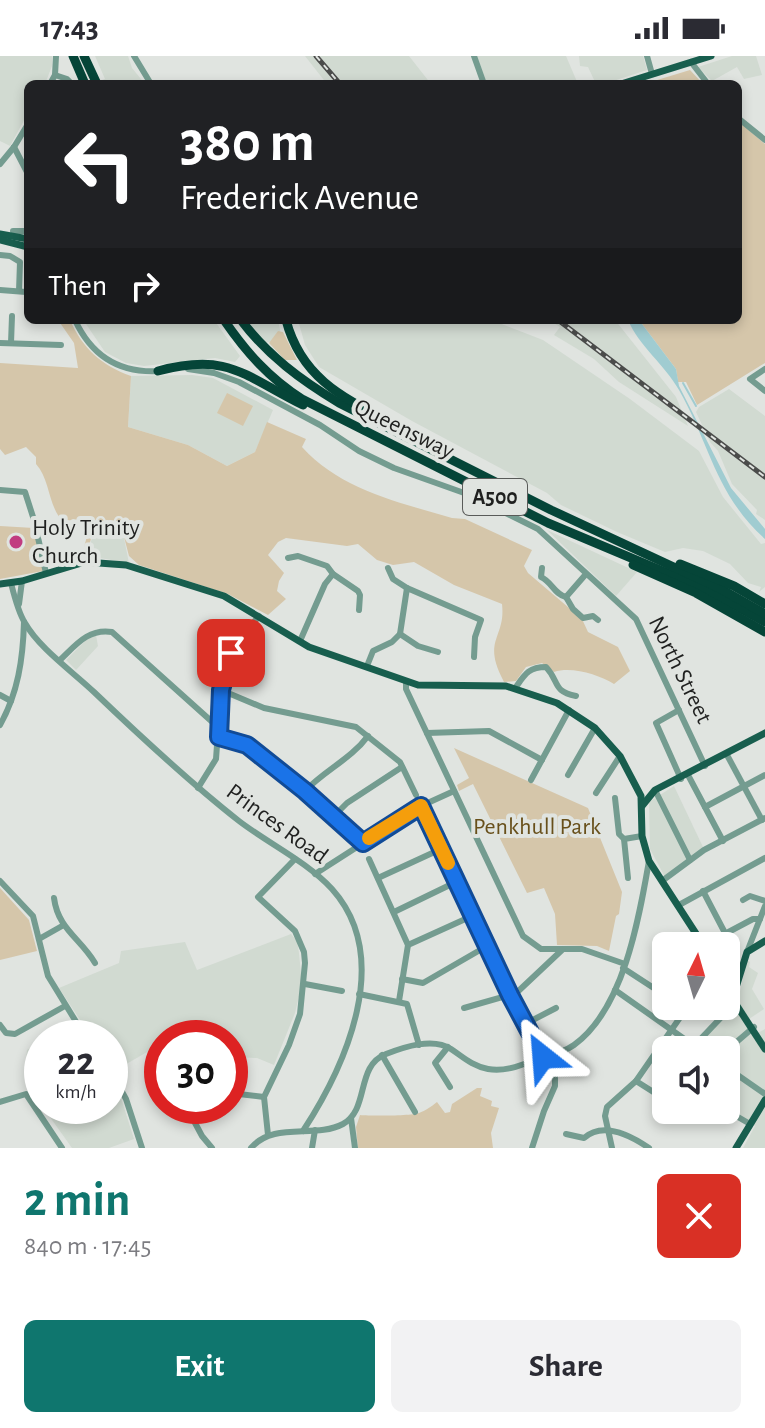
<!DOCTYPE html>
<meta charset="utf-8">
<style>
:root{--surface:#fff;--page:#f2f2f3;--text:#2b2b33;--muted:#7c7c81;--accent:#0f766e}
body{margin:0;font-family:"Alegreya Sans",sans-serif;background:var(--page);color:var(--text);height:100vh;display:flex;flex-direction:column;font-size:30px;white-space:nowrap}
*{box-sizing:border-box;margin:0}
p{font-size:26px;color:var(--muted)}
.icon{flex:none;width:44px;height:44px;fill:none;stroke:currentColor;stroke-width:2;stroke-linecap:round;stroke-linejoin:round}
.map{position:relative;height:1092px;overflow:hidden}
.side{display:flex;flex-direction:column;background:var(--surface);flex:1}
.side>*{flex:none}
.top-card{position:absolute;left:24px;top:24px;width:718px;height:244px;border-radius:12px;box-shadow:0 4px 12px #0003;background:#202124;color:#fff;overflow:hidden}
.needle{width:52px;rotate:5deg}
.tools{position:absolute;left:652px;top:876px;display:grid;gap:16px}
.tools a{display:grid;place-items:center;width:88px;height:88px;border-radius:12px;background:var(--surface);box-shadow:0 4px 12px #0003;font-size:40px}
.speed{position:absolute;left:24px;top:964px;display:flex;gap:16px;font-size:40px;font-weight:700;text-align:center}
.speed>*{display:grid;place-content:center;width:104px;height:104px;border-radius:50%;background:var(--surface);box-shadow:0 4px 12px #0003;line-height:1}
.speed small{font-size:20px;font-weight:400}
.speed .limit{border:12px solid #d22;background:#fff;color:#111}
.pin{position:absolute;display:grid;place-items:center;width:68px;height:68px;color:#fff;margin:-34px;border-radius:16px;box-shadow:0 4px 12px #0006}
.me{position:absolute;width:88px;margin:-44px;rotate:332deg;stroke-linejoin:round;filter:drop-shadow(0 0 6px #0008)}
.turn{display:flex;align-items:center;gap:28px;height:168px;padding:0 24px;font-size:36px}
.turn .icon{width:104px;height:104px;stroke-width:2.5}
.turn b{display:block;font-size:56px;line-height:68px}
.then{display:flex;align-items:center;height:76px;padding:0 24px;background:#0003;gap:16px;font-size:30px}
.round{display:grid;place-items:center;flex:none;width:84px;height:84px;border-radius:12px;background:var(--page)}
.head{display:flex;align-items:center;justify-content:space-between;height:136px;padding:0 24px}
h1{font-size:48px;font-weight:600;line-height:60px;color:var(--accent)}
.button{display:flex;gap:16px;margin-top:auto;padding:16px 24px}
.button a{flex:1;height:92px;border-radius:12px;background:var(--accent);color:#fff;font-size:32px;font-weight:600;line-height:92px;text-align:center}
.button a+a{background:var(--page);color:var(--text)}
.status{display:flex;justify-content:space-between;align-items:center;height:56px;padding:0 40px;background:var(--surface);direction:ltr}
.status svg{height:22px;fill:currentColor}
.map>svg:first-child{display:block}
.built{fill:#d1dad1}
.green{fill:#d5c6aa}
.water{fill:#a0ccd1}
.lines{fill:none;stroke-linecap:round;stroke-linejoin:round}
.stream{stroke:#a0ccd1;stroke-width:2}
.minor{stroke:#749c90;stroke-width:6}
.major{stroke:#185e4e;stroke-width:7}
.highway{stroke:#054538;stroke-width:9}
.rail-casing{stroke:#4b4c4b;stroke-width:5}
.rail{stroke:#e0e4e0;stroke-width:2;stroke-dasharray:6;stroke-linecap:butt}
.route-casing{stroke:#114b97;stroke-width:20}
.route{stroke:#1a73e8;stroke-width:14}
.slow{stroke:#f59e0b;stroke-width:14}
.poi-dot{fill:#c13c80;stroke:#e0e4e0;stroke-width:3}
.labels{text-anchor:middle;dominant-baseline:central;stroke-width:8;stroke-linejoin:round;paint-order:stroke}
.shield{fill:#e0e4e0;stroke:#595b59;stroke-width:2}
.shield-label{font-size:22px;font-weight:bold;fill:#1f201f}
.street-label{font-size:24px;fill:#1f201f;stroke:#e0e4e0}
.poi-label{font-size:24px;fill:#1f201f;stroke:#e0e4e0;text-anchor:start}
.park-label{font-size:24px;fill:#68501b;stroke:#e0e4e0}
</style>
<div class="status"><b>17:43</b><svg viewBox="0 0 49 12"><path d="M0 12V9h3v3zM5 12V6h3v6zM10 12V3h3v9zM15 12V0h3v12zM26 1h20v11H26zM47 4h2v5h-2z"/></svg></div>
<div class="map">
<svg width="765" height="1092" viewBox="0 0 765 1092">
<rect width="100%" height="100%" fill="#e0e4e0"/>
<g class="built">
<polygon points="0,0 52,0 52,10 45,28 28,28 28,57 10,90 0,85"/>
<polygon points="95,0 128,0 132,12 145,28 104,28 102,24 105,23"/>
<polygon points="305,0 409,0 431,28 327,28"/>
<polygon points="477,0 566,0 578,28 487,28"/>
<polygon points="579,0 643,0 647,14 604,28 596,28 588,11 580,10"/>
<polygon points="732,0 756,0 762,19 744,23 737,11 712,25 698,11"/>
<polygon points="92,264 214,264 240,300 235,306 215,302 144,310 126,307 105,296 86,268"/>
<polygon points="247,264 278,264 282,283 265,287"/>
<polygon points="298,264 491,264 543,284 630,343 699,395 723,441 761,488 765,487 765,531 759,536 761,531 748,527 730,508 703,495 683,492 665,496 617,476 561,449 547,437 412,365 319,311 305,289"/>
<polygon points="549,264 615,264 676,341 688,370 619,326 594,303 554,279 560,271"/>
<polygon points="192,319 213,322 273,354 255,396 227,410 188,389 128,371 131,320"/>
<polygon points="729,333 765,360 765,464 756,458 757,454 732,428 718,395 710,386 696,356 699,351"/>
<polygon points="547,474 637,516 616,540"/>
<polygon points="93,476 123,477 129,507 88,500"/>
<polygon points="96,579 98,590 76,614 66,604 86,584"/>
<polygon points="674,730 703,791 680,812 665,821 650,793 649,746"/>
<polygon points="291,878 297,885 299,897 302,928 295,957 274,1009 257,1002 230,1001 230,982 162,982 162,1005 154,992 116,1014 110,1005 110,982 92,982 59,932 119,907 121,895 185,886 197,914"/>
<polygon points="747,904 750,906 749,911 758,917 752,933 764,953 749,963 758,977 765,973 765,1092 743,1092 755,1070 726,1052 726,994 701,994 696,990 738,944"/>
<polygon points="42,985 42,1050 110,1050 110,1020 121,1042 134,1083 109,1092 72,1092 30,1033 25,1012 27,994"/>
</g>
<g class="green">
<polygon points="690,14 703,28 644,28"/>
<polygon points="738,65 765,88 765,307 697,349 686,326 678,326 676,313 639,264 738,264"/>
<path d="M58,264H70C83,293 101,309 131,320L128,371L188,389L227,410L255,396L267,366L306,383L302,391C341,434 398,446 452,462L465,463L532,494L524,510L528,517L582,563L588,576L618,591L630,615L614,628C599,619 572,610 554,616L542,607L526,611L516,625L504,626C481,583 506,583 502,548L454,529L414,506L393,509L377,504L358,488L347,490L286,482L278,486L268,499L284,517L279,525L277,535L286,543L268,559L228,538L139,509L129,500L123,477L93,476L88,493L84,491L91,466L73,463L64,467C47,449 51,425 36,408V401L26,391L5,399L0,393V307L78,312L74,287Z"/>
<polygon points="278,275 283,276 297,304 285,304 269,287"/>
<polygon points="227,337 253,350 243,370 217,357"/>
<polygon points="0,470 34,472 43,515 0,523"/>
<polygon points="454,692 588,752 622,836 619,858 616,860 609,895 597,890 557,889 555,858 544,832 527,837 473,728 459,735 457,729 469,722"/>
<polygon points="0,832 29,864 37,895 0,904"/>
<path d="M477,1032H482L480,1040L492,1045L491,1050L499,1052L491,1077L493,1092H358L356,1071L360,1059C370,1060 411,1060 419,1057C425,1055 432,1050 437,1046L445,1057L450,1056L452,1048Z"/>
</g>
<path class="water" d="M628,264H639L676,313L679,330L731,432L765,473V483C715,438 710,388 679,334C665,309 639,290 628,264Z"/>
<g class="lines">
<polyline class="stream" points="683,327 696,350"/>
<g class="minor">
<polyline points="134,0 151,28"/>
<polyline points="474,0 484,28"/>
<polyline points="647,0 652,18"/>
<polyline points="691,6 708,28"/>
<polyline points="55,19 67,23 72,28"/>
<polyline points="50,28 55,19 56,0"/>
<polyline points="738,62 765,84"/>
<polyline points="14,91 28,118"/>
<polyline points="0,108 14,91 28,68"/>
<polyline points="13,175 28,175"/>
<polyline points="0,199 10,200 20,206 19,235"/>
<polyline points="0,234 26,236"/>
<path d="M75,264C92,301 120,318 161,315"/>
<polyline points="0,287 61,289"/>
<polyline points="11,287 12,260"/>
<polyline points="188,313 214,317 239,326 320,369 359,395 394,412 467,438 538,473 636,563 705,710"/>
<polyline points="765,313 750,323 765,335"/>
<polyline points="0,434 25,436 34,464 46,517"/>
<polyline points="288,502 298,500 327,510 333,518 358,535 360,539 359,554"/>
<polyline points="388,512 393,523 407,532"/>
<path d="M542,512L541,521C552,526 554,538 566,541"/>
<path d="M11,527C14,539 18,556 25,567C39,592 73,616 94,636C141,681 188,725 239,765C269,788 306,805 332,833C394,902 346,1009 303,1075"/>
<polyline points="566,541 573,553 583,562 593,560 598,564"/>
<polyline points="566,541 586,518"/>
<polyline points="19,548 22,525"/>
<polyline points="400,578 418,590 438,596"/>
<polyline points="300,585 325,528 333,518"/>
<path d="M60,604C75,590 88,572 112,576L219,672"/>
<polyline points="367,610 373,595 392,586 400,578 407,532 481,564 475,581 474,601"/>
<polyline points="406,625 406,633 523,880 541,893 582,893 625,908"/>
<path d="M516,631C525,618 529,611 546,611C560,626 552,635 576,640"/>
<polyline points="221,634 264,652 356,671 400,706 416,739"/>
<polyline points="0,639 11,645"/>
<polyline points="679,654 656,667 681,723"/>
<path d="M0,669C18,637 23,603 24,566"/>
<polyline points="427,677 489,675 542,704"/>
<polyline points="219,681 247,689 305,735 363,787"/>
<polyline points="727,699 762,764"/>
<polyline points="568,719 595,672"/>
<polyline points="688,719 723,785"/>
<polyline points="531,724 569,654"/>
<polyline points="198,732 216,703 221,634 227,606 237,586 259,560"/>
<polyline points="655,734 690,804"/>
<path d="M305,735C325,714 351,703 368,680"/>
<polyline points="596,737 620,700"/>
<polyline points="615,742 619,778 624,783 628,822"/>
<polyline points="421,750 510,939 543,1001"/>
<polyline points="705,751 765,719"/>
<polyline points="334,760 347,747 402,711"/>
<polyline points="624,783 642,780"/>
<polyline points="369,803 408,889 399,945"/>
<polyline points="315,818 421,750 454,735"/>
<polyline points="378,822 441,793"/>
<polyline points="0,825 33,860 48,920 86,982"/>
<polyline points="662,825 704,794 765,762"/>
<polyline points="703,835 725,877"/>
<path d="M54,842C58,873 80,882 95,907"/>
<polyline points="743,844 750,840 765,845"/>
<polyline points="679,849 765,802"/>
<polyline points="394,856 456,826"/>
<polyline points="39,883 62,870"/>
<polyline points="408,889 472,860"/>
<polyline points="704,889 753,863 760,863"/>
<polyline points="747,896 765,850"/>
<polyline points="623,912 666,940"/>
<polyline points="402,923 423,927 487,890"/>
<polyline points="305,928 342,935"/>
<polyline points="615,934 700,994"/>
<polyline points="359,938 407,948 419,989"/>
<polyline points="511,942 562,894"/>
<polyline points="464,952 510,939"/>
<polyline points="525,968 556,952"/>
<polyline points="0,969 6,977 15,978 65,950"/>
<polyline points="694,990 730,952"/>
<polyline points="448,991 435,1007 450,1031"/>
<polyline points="726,995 754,971"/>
<polyline points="382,999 415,1056"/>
<polyline points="653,1001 666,1010"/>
<polyline points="726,1011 765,1038"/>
<polyline points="110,1014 126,1043 142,1092"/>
<polyline points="636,1025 666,1044"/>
<polyline points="230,1037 264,1041"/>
<polyline points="0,1046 26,1038 62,1092"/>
<polyline points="186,1050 202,1080 212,1092"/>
<polyline points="681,1054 693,1062 698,1054"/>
<polyline points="726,1054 750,1068"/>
<polyline points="351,1062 355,1092"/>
<path d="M566,1078L584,1082C603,1065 630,1079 649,1092"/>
<polyline points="268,1079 264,1041 289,989 300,958 305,907 304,896 295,875 258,841 295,803"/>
<path d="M251,1092C274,1065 315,1083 343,1068C370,1053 355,1010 386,998C404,991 433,981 451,993C463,1001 472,1010 488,1013C504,1016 519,1010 535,1004C548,1000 563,997 574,989C624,953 639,862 649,805"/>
<polyline points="312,1092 315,1074"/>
<polyline points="532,1092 544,1055 555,1030 555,1016 551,999"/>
<polyline points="612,1092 605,1060 607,1051 636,1025 688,950"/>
</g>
<g class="major">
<polyline points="621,28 711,0"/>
<polyline points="0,178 28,183"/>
<polyline points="0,184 28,191"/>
<polyline points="0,528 22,525 85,506 126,509 224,540 309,591 418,629 506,630 557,647 595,672 620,700 641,740 642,780 649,805 704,890"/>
<polyline points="642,750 655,734 765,677"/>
<polyline points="726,925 734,926 738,922"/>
<polyline points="726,933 765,993"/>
<polyline points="735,947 734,938 747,896 765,885"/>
<polyline points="736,1092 765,1044"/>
</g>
<g class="highway">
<polyline points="73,0 85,28"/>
<polyline points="84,0 97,28"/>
<path d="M224,264C246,296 269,322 302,343L548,467L705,533L765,566"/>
<path d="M241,264C268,300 301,324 339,347L551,454L721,533L765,558"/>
<path d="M286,264C305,336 365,349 422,383"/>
<path d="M158,315C229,296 244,320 303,349"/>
<polyline points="680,508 734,530 765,548"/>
<polyline points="633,509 696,537 765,576"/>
</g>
<defs>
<g id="rail">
<polyline points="316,0 340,28"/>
<polyline points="558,264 765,421"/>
</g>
</defs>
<use href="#rail" class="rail-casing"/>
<use href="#rail" class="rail"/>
</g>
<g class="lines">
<defs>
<polyline id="route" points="231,597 221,634 219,681 247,689 305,735 363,787 421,750 510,939 543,1001"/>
</defs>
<use href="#route" class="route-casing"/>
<use href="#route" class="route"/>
<polyline class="slow" points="369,782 421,750 448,807"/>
</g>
<circle class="poi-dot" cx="16" cy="486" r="8"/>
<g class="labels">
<rect class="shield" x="463" y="423" width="64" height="36" rx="6"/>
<g class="shield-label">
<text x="495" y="441">A500</text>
</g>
<g class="street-label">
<text transform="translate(404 373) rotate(26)">Queensway</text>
<text transform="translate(680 614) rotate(64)">North Street</text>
<text transform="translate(277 768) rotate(36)">Princes Road</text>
</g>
<g class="poi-label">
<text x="32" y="472">Holy Trinity<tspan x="32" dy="28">Church</tspan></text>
</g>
<g class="park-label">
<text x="537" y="771">Penkhull Park</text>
</g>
</g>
</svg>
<div class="tools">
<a><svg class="needle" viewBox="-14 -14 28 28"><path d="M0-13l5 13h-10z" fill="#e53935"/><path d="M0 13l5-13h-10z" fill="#7c7c81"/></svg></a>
<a><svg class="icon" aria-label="sound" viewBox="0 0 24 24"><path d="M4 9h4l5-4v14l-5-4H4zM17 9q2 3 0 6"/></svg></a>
</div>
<div class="speed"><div>22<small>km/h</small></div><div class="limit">30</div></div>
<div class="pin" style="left:231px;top:597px;background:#d93025"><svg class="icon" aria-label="arrive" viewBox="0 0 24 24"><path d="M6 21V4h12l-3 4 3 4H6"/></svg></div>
<svg class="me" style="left:543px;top:1001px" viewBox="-20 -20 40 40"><path d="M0-17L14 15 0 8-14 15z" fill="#1a73e8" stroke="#fff" stroke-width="4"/></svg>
<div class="top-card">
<div class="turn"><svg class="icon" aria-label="left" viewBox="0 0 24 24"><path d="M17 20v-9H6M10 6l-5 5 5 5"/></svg><div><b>380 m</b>Frederick Avenue</div></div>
<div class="then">Then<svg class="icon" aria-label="right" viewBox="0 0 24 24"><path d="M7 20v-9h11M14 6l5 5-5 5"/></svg></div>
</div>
</div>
<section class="side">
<div class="head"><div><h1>2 min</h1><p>840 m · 17:45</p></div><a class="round" style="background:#d93025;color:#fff"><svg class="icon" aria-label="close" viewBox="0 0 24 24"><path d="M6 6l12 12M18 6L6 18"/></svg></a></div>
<div class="button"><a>Exit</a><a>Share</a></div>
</section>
